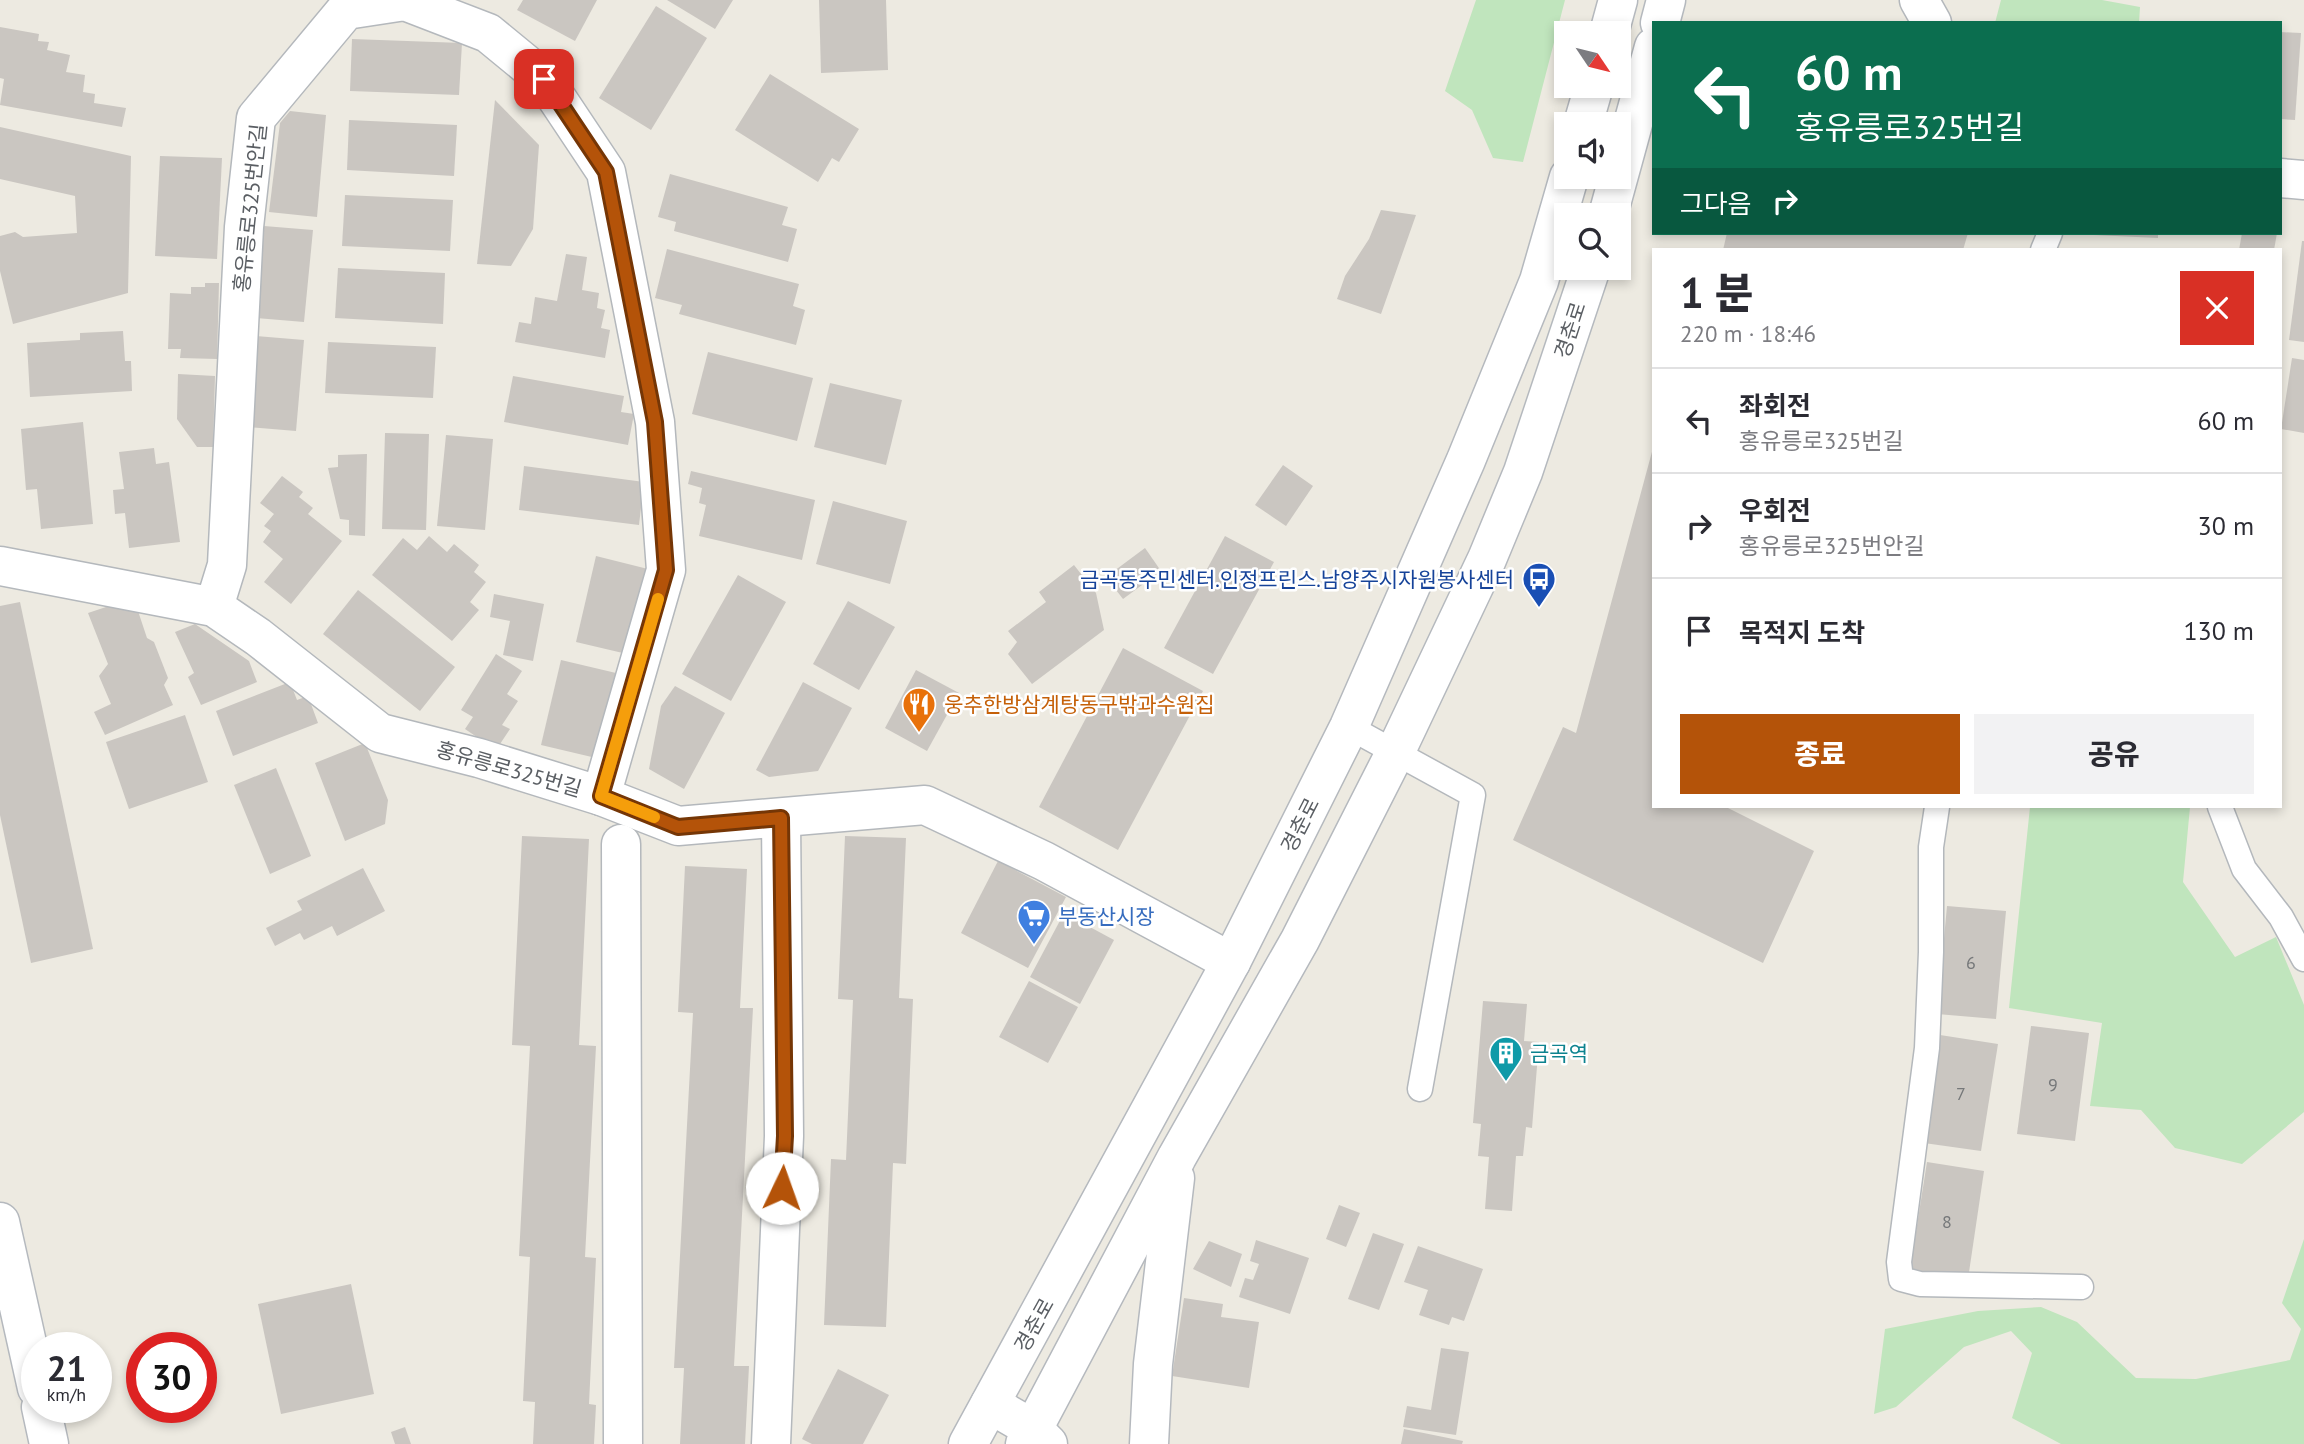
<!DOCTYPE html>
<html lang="ko">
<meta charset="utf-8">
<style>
:root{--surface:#fff;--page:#f2f2f3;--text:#2b2b33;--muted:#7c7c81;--line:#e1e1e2;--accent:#b45309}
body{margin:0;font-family:"PT Sans","Noto Sans KR",sans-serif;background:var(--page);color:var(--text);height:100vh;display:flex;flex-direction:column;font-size:26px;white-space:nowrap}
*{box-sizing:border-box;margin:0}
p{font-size:23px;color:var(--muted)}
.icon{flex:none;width:38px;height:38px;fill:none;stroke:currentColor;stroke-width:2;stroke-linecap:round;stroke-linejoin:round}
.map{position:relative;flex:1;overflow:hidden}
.sheet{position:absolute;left:1652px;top:248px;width:630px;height:560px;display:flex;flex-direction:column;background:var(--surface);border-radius:0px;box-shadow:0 4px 10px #0003}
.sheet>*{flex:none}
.hud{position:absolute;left:1652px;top:21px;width:630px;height:214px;border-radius:0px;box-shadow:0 4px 10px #0003;background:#0b6e4f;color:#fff;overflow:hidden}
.needle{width:46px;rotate:125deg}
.controls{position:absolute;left:1554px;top:21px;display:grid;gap:14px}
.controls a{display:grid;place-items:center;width:77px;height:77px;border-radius:0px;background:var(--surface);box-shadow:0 4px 10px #0003;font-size:35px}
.speed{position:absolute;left:21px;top:1332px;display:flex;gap:14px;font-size:35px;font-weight:700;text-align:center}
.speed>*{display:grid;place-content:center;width:91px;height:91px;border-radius:50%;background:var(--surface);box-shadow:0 4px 10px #0003;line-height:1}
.speed small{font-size:18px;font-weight:400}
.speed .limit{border:10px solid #d22;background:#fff;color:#111}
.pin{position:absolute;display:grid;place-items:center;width:60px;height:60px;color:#fff;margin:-30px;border-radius:14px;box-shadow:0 4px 10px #0006}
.me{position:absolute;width:77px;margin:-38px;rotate:3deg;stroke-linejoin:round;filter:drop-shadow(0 0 5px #0008)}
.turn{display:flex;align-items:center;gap:24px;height:147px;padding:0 28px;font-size:32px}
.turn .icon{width:91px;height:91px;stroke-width:2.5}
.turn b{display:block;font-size:49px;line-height:60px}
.then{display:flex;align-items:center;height:66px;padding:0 28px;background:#0003;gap:14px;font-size:26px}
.round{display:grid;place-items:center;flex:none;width:74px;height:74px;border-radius:0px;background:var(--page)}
.head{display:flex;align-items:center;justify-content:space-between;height:119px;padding:0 28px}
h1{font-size:42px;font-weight:800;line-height:52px}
.button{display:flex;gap:14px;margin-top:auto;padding:14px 28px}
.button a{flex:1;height:80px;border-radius:0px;background:var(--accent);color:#fff;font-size:28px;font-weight:800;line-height:80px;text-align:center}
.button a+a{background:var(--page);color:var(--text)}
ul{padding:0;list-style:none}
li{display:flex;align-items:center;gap:21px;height:105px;padding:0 28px;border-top:2px solid var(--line)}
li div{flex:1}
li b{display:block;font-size:26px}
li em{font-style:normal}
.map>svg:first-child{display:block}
.green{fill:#c0e5bd}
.building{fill:#cac6c1}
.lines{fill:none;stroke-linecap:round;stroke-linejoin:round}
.lane-casing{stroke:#b4b8bc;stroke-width:27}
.street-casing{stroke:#b4b8bc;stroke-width:41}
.secondary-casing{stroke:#b5b9be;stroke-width:41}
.lane{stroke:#fff;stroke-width:24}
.street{stroke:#fff;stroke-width:38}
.secondary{stroke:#fff;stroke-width:38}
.route-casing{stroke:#753606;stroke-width:18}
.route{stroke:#b45309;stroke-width:12}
.slow{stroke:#f59e0b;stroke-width:12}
.labels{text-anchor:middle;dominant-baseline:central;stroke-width:5;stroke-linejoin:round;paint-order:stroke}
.number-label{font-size:18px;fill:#76787a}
.street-label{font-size:21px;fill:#5a5e63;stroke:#fff}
.transit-label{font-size:21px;fill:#164399;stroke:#fff;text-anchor:end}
.food-label{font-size:21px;fill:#c56008;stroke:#fff;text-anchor:start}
.shop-label{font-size:21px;fill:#366cbe;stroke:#fff;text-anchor:start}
.culture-label{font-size:21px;fill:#0d838f;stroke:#fff;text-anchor:start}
</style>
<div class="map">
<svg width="2304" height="1444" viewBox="0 0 2304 1444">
<rect width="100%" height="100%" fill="#edeae1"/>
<g class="green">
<polygon points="1476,0 1565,0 1523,162 1493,158 1472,110 1445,91"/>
<polygon points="2001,0 2102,0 2140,7 2139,23 1995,23"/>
<polygon points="2030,807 2190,807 2183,882 2235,957 2276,937 2304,1005 2304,1112 2242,1164 2175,1148 2141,1110 2090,1106 2102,1023 2009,1008"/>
<polygon points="2304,1239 2304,1444 2061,1444 2012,1418 2032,1353 2011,1331 1964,1347 1896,1407 1874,1414 1885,1329 1978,1311 2041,1307 2077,1322 2136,1378 2196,1379 2290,1360 2301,1329 2282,1303"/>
</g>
<g class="building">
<polygon points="523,0 597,0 575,41 517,10"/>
<polygon points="667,0 733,0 715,29"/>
<polygon points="819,0 886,0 888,70 821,73"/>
<polygon points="656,6 707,38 651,130 599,98"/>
<polygon points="0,27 39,34 38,41 49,42 47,50 70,55 66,72 85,75 83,92 95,94 94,103 126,108 122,127 0,105 4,79 0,78"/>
<polygon points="2280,32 2301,33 2295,120 2280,119"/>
<polygon points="352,39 462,43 459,95 350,91"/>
<polygon points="770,74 859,129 839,162 832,158 818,182 735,130"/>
<polygon points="495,100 539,145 533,229 511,266 477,264"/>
<polygon points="290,111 326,115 317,217 269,212 280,123"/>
<polygon points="349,120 457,125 454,176 347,170"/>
<polygon points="0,127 131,156 128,293 13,324 0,271 0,236 15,232 23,237 77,233 75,196 0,179"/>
<polygon points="160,156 222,158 217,259 155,256"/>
<polygon points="670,174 788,207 782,225 797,229 788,262 674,231 676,222 658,217"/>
<polygon points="345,195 453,200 450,251 342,246"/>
<polygon points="1381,210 1416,215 1381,314 1337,299 1345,276 1369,239"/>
<polygon points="264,226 313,230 304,322 256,318"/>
<polygon points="1727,233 1968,233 1963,250 1723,250"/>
<polygon points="2094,233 2158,233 2158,238 2094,235"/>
<polygon points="2242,233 2277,233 2274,250 2239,250"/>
<polygon points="2302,241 2304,241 2304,342 2289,340"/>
<polygon points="667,249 799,284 793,306 805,310 796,345 679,314 682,305 655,298"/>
<polygon points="566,254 587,257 582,290 599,293 597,308 605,310 601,328 610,330 605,358 515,342 519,322 531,324 535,297 557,301"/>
<polygon points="338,268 445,273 443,324 335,318"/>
<polygon points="205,283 219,283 217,359 180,358 181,349 168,349 170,293 191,294 191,287 205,287"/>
<polygon points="123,331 125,361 131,361 132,391 30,397 27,343 80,340 80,333"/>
<polygon points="256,336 304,340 296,431 248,427"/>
<polygon points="328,342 436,347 433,398 325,393"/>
<polygon points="708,352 813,378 797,441 692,414"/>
<polygon points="2292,358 2304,360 2304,433 2281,429"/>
<polygon points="178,374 215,376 213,447 197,447 177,419"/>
<polygon points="513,376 624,396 621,412 634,414 628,445 504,422"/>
<polygon points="830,383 902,400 886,465 814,447"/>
<polygon points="83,422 93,524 41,529 37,489 26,490 21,429"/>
<polygon points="385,433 429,434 426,530 382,529"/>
<polygon points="446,435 493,439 485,530 437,526"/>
<polygon points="154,448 156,464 169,462 180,542 129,548 125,513 115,514 113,490 124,489 119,452"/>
<polygon points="1653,448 1654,807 1726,807 1814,851 1763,963 1513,840 1563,727 1576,733"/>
<polygon points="367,454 365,536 349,535 349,520 340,519 328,468 338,467 338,455"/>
<polygon points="1283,465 1313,486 1286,526 1255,505"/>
<polygon points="524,466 644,482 639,525 519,510"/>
<polygon points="691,471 815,500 802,560 699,536 706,505 699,503 702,488 688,484"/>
<polygon points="282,476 303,492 299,497 313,508 308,514 342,541 291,604 264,582 283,559 263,542 271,531 264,526 274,514 260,503"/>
<polygon points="833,501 907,521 890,584 816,564"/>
<polygon points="429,536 447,552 454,544 479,565 474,572 486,582 470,602 479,610 452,641 372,575 403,538 417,550"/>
<polygon points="1225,536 1274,562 1213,674 1164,648"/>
<polygon points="1145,548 1161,571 1123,599 1106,577"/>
<polygon points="596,556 648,569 627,654 576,642"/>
<polygon points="1074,565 1096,593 1104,630 1032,684 1008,654 1017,642 1008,631 1046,602 1039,592"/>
<polygon points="738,575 786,602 731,701 682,674"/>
<polygon points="358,590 455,667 420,711 323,634"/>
<polygon points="494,594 544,604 533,661 503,655 510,621 490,617"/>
<polygon points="124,601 137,608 147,638 154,642 168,678 164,685 173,705 105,735 94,712 111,704 99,676 108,664 88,613"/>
<polygon points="848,601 895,627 859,690 813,664"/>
<polygon points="20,602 93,949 31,963 0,815 0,606"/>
<polygon points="195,624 249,661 257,682 201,705 188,677 194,673 175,632"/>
<polygon points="1123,648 1203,691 1118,850 1039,807"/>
<polygon points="496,654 522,671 507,694 518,701 502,725 510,729 496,750 465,729 473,717 461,710"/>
<polygon points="561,660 616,673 596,758 541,745"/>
<polygon points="916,670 959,693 927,751 885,728"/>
<polygon points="290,682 297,700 308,696 318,723 233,756 216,711"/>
<polygon points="803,682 852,708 818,771 769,777 756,770"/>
<polygon points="675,686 725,713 684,789 649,769 661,706"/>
<polygon points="185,715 208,782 129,809 106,742"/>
<polygon points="365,743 388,800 385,824 345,841 315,763"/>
<polygon points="276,768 311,856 270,874 234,785"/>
<polygon points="522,836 589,839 579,1045 596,1046 585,1257 596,1258 589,1404 596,1405 594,1444 533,1444 535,1402 523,1401 530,1257 519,1256 530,1046 512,1045"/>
<polygon points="845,836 906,838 899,998 913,999 906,1164 893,1163 886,1327 824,1325 831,1159 846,1160 853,1000 838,999"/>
<polygon points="998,861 1066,897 1028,968 961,933"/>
<polygon points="685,866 747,869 740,1008 753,1008 734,1366 749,1366 745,1444 680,1444 684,1368 674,1368 693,1013 678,1012"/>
<polygon points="363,868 385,911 337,936 332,926 304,940 300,933 275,946 266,928 302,910 297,901"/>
<polygon points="1947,906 2006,911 1996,1019 1937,1014"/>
<polygon points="1064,913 1114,940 1080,1004 1030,977"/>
<polygon points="1029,981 1078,1007 1048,1063 999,1037"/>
<polygon points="1483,1001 1527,1004 1524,1041 1539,1042 1532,1128 1526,1127 1523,1156 1516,1156 1512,1211 1485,1209 1489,1157 1478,1156 1481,1124 1473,1123"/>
<polygon points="2031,1026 2089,1033 2075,1141 2017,1134"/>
<polygon points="1940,1035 1998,1044 1981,1151 1924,1143"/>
<polygon points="1927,1162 1984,1171 1968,1279 1910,1270"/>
<polygon points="1339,1205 1360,1213 1346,1247 1326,1239"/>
<polygon points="1373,1233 1404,1244 1379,1310 1348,1299"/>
<polygon points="1256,1240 1309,1258 1290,1314 1239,1297 1245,1278 1253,1280 1259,1264 1250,1261"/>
<polygon points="1209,1241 1242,1254 1231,1287 1193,1269"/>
<polygon points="1418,1246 1483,1269 1464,1321 1452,1317 1449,1325 1419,1315 1428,1290 1404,1282"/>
<polygon points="351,1284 374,1394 281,1414 258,1304"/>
<polygon points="1184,1298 1223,1304 1221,1317 1259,1322 1249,1388 1172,1376"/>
<polygon points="1441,1348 1469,1352 1456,1435 1403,1427 1407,1406 1431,1410"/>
<polygon points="838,1369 889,1395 863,1444 812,1444 802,1439"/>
<polygon points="405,1427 411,1444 395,1444 391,1432"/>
<polygon points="1404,1429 1463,1441 1462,1444 1401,1444"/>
</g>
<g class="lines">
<defs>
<g id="lane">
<polyline points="2043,250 2050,233"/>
<polyline points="1349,727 1473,795 1420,1089"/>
<polyline points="1937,807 1931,847 1931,952 1927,1048 1899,1262 1901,1279 1920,1284 2081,1287"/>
<polyline points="2220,807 2244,869 2281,917 2304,959"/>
</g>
<g id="street">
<polyline points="1919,0 1932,23"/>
<polyline points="2280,178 2304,180"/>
<polyline points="0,566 214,607 258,637 380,733 479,758 601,796 678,826 925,805 1044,861 1231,962"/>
<polyline points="214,607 227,565 244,227 256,118 346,10 405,1 488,33 544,79 606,172 655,422 666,570 601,796"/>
<polyline points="621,844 623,1444"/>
<polyline points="990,1404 1033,1429 1048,1444"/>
<polyline points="771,1444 784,1136 781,819"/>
</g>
<g id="secondary">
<polyline points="1660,23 1666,0"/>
<polyline points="1609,33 1618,0"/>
<polyline points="1583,124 1594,86"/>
<polyline points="1608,215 1654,47"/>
<polyline points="0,1222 37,1388"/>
<polyline points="41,1407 49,1444"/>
<polyline points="968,1444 1231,962 1349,727 1466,460 1539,281 1569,177"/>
<polyline points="1025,1444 1177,1157 1300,940 1395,753 1487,559 1523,472 1591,268"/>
<polyline points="1149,1444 1153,1364 1175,1178"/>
</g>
</defs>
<use href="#lane" class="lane-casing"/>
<use href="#street" class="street-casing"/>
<use href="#secondary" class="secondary-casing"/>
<use href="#lane" class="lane"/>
<use href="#street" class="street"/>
<use href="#secondary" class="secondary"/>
</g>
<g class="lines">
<defs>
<polyline id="route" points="544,79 606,172 655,422 666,570 601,796 678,827 781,818 785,1136 782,1188"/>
</defs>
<use href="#route" class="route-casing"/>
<use href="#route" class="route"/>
<polyline class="slow" points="654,817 601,796 658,599"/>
</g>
<defs>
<symbol id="bus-pin" viewBox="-11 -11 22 30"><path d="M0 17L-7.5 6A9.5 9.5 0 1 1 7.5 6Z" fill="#1a4fb4" stroke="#fff"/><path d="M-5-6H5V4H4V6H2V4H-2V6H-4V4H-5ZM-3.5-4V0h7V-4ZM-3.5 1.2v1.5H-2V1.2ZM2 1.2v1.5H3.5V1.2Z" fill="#fff"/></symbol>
<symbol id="restaurant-pin" viewBox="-11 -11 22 30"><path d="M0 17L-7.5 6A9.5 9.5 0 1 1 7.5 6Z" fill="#e8710a" stroke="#fff"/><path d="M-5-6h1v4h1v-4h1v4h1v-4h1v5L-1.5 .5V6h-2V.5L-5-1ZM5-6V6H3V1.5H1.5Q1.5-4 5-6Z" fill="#fff"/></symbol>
<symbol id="supermarket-pin" viewBox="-11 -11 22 30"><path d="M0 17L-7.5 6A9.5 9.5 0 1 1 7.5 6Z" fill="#3f7fe0" stroke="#fff"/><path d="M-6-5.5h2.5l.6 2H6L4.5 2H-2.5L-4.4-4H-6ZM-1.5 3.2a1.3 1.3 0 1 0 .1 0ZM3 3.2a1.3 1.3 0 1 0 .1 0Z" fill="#fff"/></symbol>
<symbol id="building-pin" viewBox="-11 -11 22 30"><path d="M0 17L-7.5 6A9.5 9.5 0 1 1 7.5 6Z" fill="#0f9aa8" stroke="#fff"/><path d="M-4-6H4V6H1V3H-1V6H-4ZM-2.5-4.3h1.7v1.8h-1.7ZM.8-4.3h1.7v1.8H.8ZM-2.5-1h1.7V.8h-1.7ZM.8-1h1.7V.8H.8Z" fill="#fff"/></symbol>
</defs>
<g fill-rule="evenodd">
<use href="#bus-pin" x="1520" y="560" width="38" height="52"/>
<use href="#restaurant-pin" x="900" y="685" width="38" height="52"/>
<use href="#supermarket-pin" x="1015" y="897" width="38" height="52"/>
<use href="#building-pin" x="1487" y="1034" width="38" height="52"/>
</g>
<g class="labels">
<g class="number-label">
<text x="1971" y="962">6</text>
<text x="2053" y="1084">9</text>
<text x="1961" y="1093">7</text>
<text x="1947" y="1221">8</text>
</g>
<g class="street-label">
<text transform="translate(250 208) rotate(-84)">홍유릉로325번안길</text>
<text transform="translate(1570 330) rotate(-72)">경춘로</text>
<text transform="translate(509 769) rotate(16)">홍유릉로325번길</text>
<text transform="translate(1300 825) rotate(-63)">경춘로</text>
<text transform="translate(1034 1325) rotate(-61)">경춘로</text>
</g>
<g class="transit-label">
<text x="1514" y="579">금곡동주민센터.인정프린스.남양주시자원봉사센터</text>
</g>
<g class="food-label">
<text x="944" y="704">웅추한방삼계탕동구밖과수원집</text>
</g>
<g class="shop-label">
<text x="1058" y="916">부동산시장</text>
</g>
<g class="culture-label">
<text x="1530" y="1053">금곡역</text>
</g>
</g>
</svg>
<div class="controls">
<a><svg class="needle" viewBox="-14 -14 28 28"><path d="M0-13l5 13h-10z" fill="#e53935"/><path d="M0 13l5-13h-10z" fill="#7c7c81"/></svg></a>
<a><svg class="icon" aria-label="sound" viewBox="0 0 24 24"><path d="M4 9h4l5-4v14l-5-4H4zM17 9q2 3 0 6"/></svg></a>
<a><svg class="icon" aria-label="search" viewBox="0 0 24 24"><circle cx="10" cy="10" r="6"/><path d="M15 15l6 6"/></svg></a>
</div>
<div class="speed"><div>21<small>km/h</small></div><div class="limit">30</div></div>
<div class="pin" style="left:544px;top:79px;background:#d93025"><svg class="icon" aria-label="arrive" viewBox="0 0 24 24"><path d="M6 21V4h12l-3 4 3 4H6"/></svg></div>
<svg class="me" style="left:782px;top:1188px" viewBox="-20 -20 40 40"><circle r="19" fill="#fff"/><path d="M0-13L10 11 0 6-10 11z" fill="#b45309"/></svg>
<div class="hud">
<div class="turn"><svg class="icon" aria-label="left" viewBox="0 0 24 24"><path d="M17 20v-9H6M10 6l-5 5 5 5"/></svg><div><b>60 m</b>홍유릉로325번길</div></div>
<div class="then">그다음<svg class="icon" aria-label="right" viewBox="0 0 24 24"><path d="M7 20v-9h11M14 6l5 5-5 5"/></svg></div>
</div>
<section class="sheet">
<div class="head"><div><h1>1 분</h1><p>220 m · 18:46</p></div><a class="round" style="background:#d93025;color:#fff"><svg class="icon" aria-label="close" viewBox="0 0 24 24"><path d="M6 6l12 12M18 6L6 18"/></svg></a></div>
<ul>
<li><svg class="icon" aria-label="left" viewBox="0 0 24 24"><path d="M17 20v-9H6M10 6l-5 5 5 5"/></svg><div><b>좌회전</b><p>홍유릉로325번길</p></div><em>60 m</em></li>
<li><svg class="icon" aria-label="right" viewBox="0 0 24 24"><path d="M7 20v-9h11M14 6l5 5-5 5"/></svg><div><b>우회전</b><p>홍유릉로325번안길</p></div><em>30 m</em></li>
<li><svg class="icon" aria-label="arrive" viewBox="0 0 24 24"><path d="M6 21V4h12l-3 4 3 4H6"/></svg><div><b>목적지 도착</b></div><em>130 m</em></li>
</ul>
<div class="button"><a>종료</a><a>공유</a></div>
</section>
</div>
